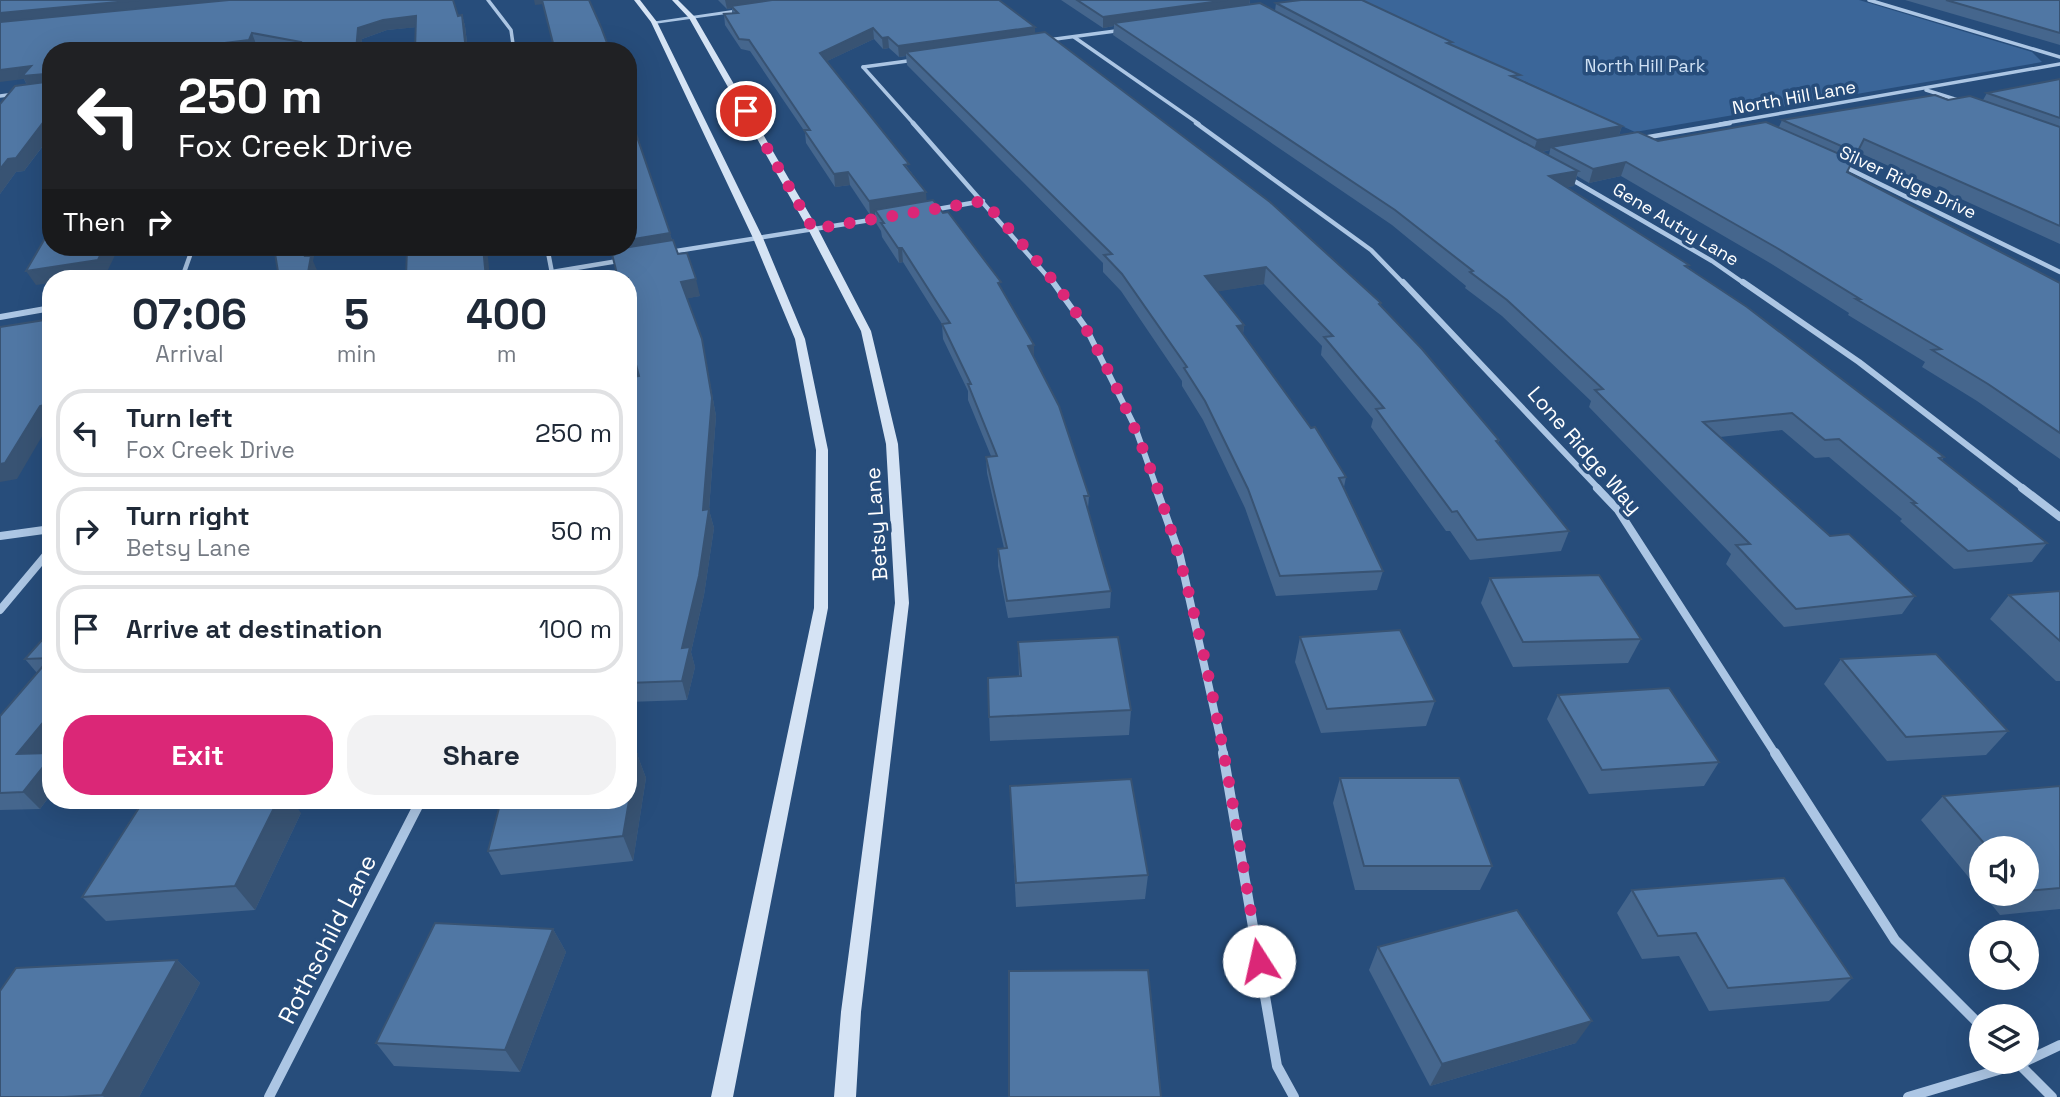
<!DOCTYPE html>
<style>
:root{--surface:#fff;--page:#f2f2f3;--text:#1f2937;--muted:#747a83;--line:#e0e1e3;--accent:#db2777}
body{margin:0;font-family:"Space Grotesk",sans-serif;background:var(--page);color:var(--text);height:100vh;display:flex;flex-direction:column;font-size:26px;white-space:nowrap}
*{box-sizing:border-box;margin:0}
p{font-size:23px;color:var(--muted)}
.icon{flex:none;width:38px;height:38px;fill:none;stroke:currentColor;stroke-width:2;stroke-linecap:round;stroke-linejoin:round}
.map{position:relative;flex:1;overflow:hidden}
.panel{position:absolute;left:42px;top:270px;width:595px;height:539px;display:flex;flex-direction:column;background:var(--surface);border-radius:28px;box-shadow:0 7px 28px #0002}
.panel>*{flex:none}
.top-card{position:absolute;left:42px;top:42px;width:595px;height:214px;border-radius:28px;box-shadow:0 7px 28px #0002;background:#202124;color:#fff;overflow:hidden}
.fabs{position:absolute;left:1969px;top:836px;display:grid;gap:14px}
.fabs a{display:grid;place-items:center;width:70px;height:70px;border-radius:50%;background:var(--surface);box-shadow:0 7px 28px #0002;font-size:35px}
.pin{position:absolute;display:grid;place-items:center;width:60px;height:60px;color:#fff;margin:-30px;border:4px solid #fff;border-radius:50%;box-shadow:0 2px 7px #0007}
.me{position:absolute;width:77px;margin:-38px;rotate:350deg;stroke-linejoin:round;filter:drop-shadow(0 0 5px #0008)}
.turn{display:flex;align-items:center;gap:24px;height:147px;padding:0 21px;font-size:32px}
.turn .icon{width:91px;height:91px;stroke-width:2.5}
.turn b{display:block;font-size:49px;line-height:60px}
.then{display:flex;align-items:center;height:66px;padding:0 21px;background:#0003;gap:14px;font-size:26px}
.eta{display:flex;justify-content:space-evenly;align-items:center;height:119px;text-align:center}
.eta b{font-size:42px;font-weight:800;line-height:49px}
.primary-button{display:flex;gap:14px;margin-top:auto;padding:14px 21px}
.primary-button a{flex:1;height:80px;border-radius:28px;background:var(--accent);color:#fff;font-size:28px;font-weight:800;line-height:80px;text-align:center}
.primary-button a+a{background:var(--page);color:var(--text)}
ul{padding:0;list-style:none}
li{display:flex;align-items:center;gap:21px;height:88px;margin:0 14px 10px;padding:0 7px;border:4px solid var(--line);border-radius:28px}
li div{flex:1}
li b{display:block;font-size:26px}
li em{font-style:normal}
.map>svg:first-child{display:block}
.green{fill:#3b6699}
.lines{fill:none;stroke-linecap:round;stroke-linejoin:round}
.minor-far4{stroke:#acc6e4;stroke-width:3.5}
.minor-far3{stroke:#acc6e4;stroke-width:4.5}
.minor-far2{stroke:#acc6e4;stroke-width:6}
.minor-far1{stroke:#acc6e4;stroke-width:8}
.minor{stroke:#acc6e4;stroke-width:10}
.tertiary{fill:#acc6e4;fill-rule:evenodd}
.secondary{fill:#d5e3f4;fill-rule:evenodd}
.wall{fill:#45668d;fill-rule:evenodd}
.shaded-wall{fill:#385373}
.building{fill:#5077a4;stroke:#385373;stroke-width:2}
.route{stroke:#db2777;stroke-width:12;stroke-dasharray:0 21.6}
.labels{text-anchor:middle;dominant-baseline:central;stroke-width:7;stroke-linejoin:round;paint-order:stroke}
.far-park-label{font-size:18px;fill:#cee0f3;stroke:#274d7b}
.far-street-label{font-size:18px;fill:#fff;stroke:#274d7b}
.street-label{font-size:21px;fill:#fff;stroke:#274d7b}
.near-street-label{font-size:24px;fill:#fff;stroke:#274d7b}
</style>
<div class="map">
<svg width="2060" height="1097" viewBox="0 0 2060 1097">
<rect width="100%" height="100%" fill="#274d7b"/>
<polygon class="green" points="1353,0 1859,0 2032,52 2042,62 1635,132 1367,9"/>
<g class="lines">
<g class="minor-far4">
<polyline points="488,0 511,30 514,51"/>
<polyline points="1869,0 2060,57"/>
<polyline points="1074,37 1199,124"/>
<polyline points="1048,40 1123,30"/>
<polyline points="863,67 914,124"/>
<polyline points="863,67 915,60"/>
<polyline points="1926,90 1961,101"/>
<polyline points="0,96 15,94"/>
<polyline points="1720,124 2060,64"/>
</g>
<g class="minor-far3">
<polyline points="913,123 1054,284"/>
<polyline points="1196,123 1371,250 1404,284"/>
<polyline points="1643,138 1730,123"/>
<polyline points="1841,165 2060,272"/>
<polyline points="1569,178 1712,261 1745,284"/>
<polyline points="932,210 983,201"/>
<polyline points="547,247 553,278"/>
<polyline points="670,252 883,218"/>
<polyline points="552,272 624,260"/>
<polyline points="182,278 193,247"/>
</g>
<g class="minor-far2">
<polyline points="1053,282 1086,328 1135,427 1157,489"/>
<polyline points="1403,282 1599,489"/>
<polyline points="1743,282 1859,362 2024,489"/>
<polyline points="0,317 51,308"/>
</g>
<g class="minor-far1">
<polyline points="1156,488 1180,556 1224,755"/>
<polyline points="1597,488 1618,510 1776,755"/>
<polyline points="2022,488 2060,517"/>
<polyline points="0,536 51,529"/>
<polyline points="0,610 51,549"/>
</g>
<g class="minor">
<polyline points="1223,753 1277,1066 1294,1097"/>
<polyline points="1775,753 1895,940 1981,1026"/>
<polyline points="2026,1061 2060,1045"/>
<polyline points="2018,1063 2052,1097"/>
<polyline points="269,1097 421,800"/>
<polyline points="1908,1097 2025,1062"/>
</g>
<polygon class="tertiary" points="746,8 748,11 654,24 651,22"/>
<g class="secondary">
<polygon points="634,0 640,0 657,22 763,238 805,339 828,450 828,608 733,1097 711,1097 814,608 816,450 795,339 753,238 651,22"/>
<polygon points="672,0 678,0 695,17 818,229 871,331 898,444 909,603 861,1012 856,1097 834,1097 841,1012 895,603 886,444 861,331 808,229 689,18"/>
</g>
</g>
<g class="wall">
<polygon points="0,0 462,15 465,26 468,51 415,51 416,27 387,30 362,39 361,51 294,51 256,44 51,51 46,142 24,171 16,172 0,194 0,104 27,85 24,79"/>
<polygon points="718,0 999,0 1035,27 1035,34 1381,303 1381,306 1499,440 1498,443 1569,531 1561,551 1470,560 1450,531 1446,531 1371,427 1373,419 1321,355 1322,346 1264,284 1217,291 1244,325 1243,334 1346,477 1344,487 1383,571 1377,590 1276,596 1245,508 1203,420 1182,386 1182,381 1121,291 1103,272 1103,263 907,65 906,56 899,57 889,48 883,49 874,39 827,61 926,192 926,201 1001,289 1034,358 1089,496 1088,509 1111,591 1110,608 1008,618 998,566 998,549 1004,548 987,473 986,457 991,456 968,400 968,391 943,339 942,324 903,262 899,263 882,237 881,231 876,223 875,214 870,215 850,185 835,187 806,143 805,132 750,51 741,49 725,25 724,14 732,13 732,8 727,9"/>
<path d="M1061,0H1250V4L1275,11L1276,3L1451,45L1519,80L1622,126L1619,135L1658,141L1779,127L1782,120L1948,100H1983L1987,93L2060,79V244L1858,152L1847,172L2060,283V459L1977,401L1922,367L1925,362L1848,315L1849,313L1770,263L1621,176L1589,183L1577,176L1574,186L1566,187L1688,267L1944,457L1942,460L2047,543L2032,562L1954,569L1900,521L1902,519L1829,457L1815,458L1782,430L1720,437L1830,536L1915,596L1902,614L1784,627L1726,564L1731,554L1589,407L1591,401L1502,316L1465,288L1466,286L1392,225L1113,35L1114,26L1103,28ZM1550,150L1549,155L1542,152Z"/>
<polygon points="1905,0 2060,0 2060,45"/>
<polygon points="632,114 635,131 672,240 700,296 687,298 702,339 716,416 709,510 714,528 704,595 691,652 695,667 687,700 628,702 628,433 632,432 639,376 628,278 618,278 611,247"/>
<polygon points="1490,578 1641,639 1628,663 1513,667 1481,603"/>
<polygon points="2060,591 2060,681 2056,681 1990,619 2009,595"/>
<polygon points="51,630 51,749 47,753 51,757 51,794 40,809 0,810 0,716 37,673 25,659"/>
<polygon points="1300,637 1435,701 1426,726 1321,733 1295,662"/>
<polygon points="1018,642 1131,710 1129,735 990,741 988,678 1019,676"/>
<polygon points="1841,659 2008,731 1986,755 1887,761 1824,684"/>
<polygon points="1558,695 1719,762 1704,786 1589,794 1547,719"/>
<polygon points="637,754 646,778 633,861 501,875 488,851"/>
<polygon points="1340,778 1492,866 1480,890 1355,890 1333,803"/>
<polygon points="1010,786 1148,875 1145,899 1016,907"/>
<polygon points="2060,786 2060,909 2000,915 1983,894 2026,894 2026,849 1981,849 1981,892 1921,820 1943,796"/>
<polygon points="301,813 255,910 106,921 82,897"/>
<polygon points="1632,890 1852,978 1829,1001 1709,1011 1679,956 1642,959 1617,913"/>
<polygon points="553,929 566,952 520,1072 394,1066 376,1043"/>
<polygon points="1378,947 1576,1043 1430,1086 1369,970"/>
<polygon points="177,960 200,983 139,1097 0,1097"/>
</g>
<g class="shaded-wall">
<polygon points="139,0 249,0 0,25 0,13"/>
<polygon points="534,0 542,0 544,4 535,5"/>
<polygon points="725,0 793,0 731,6 732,8 727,9"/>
<polygon points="1227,0 1250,0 1249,7 1114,23 1114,26 1103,28 1103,17"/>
<polygon points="462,15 465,26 468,51 466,51"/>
<polygon points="416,16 419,27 387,30 362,39 361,51 356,51 358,28 383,20"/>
<polygon points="1035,27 1035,38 906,52 906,56 899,57 898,46"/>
<polygon points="873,28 874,39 821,64 820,53"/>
<polygon points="252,33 256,44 254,51 214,51 217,44"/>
<polygon points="888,37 889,48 883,49 882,38"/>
<polygon points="31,66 45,74 51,85 29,88 24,79 0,82 0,70"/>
<polygon points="51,112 51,135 24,171 16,172 0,194 0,169 8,159"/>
<polygon points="1622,126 1618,138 1551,147 1550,150 1533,153 1537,140"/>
<polygon points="1626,162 1621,176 1589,183 1593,169"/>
<polygon points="1578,171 1574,186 1544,191 1549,176"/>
<polygon points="848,172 850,185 835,187 834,174"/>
<polygon points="926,192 927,205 875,210 875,214 870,215 869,201"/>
<polygon points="670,233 674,247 614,257 611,247 628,247 628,240"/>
<polygon points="104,247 119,247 106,274 81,278 51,278 51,283 36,285 26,271"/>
<polygon points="251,247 278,247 279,248 254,252"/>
<polygon points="307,247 316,247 313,261 317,270 316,278 307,278 305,256"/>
<polygon points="483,247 487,247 490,278 486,278"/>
<polygon points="898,248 902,248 903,262 899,263"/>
<polygon points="1266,267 1264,284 1203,294 1205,276"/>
<polygon points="696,279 700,296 685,299 681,282"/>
<polygon points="1244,325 1242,343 1237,326"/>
<polygon points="702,339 716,416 709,510 714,528 704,595 691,652 695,667 687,700 682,681 682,648 703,510"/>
<polygon points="1034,345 1034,361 1028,346"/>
<polygon points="51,391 51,421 17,479 0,482 0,464"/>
<polygon points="51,713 51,749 33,771 17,754"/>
<polygon points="637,754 646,778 633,861 623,836"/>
<polygon points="51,757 51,794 40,809 23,792"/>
<polygon points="278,800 292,800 301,813 255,910 235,886"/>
<polygon points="553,929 566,952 520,1072 505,1050"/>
<polygon points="177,960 200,983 139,1097 104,1097 102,1095"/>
<polygon points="1592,1021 1576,1043 1430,1086 1442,1064"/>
</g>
<g class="building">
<polygon points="0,0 139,0 0,13"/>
<polygon points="229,0 453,0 458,16 462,15 466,51 415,51 416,16 383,20 358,28 356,51 298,51 301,42 252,33 249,40 217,44 214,51 51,51 51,112 16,158 8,159 0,169 0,104 15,86 45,82 49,78 45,74 22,76 31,66 0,70 0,22"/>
<polygon points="542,0 589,0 601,27 610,51 555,51"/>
<polygon points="772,0 999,0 1035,27 898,46 888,37 882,38 873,28 820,53 909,164 904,165 926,192 869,201 848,172 834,174 804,130 810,130 749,40 739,39 724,14 738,13 731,6"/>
<polygon points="1077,0 1227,0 1103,17"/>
<polygon points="1301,0 1362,0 1452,42 1447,43 1520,75 1511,76 1622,126 1537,140 1276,3"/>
<polygon points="1946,0 2060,0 2060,33"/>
<polygon points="1260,3 1578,171 1549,176 1689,265 1685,266 1747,307 1944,457 1939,458 2047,543 1968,551 1912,503 1916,503 1839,439 1825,440 1792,413 1703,422 1830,536 1849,534 1915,596 1796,609 1736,545 1750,544 1595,390 1603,389 1507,300 1470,272 1473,271 1395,210 1114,23"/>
<polygon points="1045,32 1270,202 1381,303 1379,304 1422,349 1499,440 1496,441 1569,531 1477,540 1457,511 1452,512 1376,409 1384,408 1324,337 1333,336 1266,267 1205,276 1244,325 1237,326 1311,428 1315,427 1346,477 1339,478 1383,571 1280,576 1248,489 1205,401 1184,368 1187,367 1122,274 1104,255 1112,254 906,52"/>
<polygon points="2060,79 2060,118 1987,93"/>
<polygon points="1935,95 1948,100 1970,96 2060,127 2060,226 1864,139 1857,153 1782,120"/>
<polygon points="628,103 632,114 632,122 670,233 628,240"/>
<polygon points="1766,122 1853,160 1847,172 2060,283 2060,433 1988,384 1932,350 1941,349 1856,299 1860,299 1777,248 1626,162 1593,169 1551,147 1638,132 1658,141"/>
<polygon points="933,200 943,213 948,212 1001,282 998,283 1034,345 1028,346 1059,406 1089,496 1084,496 1111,591 1007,601 998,549 1007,548 986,457 997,456 968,384 971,384 942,324 950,323 902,248 898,248 881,223 884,223 875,210"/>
<polygon points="51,239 51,247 104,247 98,260 26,271 44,240"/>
<polygon points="673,240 678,254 687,253 696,279 681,282 702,339 712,398 703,510 709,509 699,576 682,648 690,647 682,681 628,683 628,433 632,432 628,378 639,376 628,334 628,278 618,278 611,250"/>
<polygon points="274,247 307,247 305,256 311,256 307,278 279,278"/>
<polygon points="407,247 483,247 486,278 406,278"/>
<polygon points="51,319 51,391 44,405 40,406 5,463 0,464 0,327"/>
<polygon points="1599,575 1641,639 1523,642 1490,578"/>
<polygon points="2060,591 2060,641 2009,595"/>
<polygon points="51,630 51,713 17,754 51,753 51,757 23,792 0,793 0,716 50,658 25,659"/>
<polygon points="1400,630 1435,701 1327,709 1300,637"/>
<polygon points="1118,637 1131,710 989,717 988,678 1021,676 1018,642"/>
<polygon points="1936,654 2008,731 1906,737 1841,659"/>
<polygon points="1669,688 1719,762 1602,770 1558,695"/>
<polygon points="628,754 637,754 623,836 488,851 501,800 628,800"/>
<polygon points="1340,778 1459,778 1492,866 1364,866"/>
<polygon points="1131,779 1148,875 1016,883 1010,786"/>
<polygon points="2060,786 2060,888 2026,891 2026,849 1989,849 1943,796"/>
<polygon points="144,800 278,800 235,886 82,897"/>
<polygon points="1784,878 1852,978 1728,988 1696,933 1658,936 1632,890"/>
<polygon points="1517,910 1592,1021 1442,1064 1378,947"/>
<polygon points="435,923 553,929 505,1050 376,1043"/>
<polygon points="177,960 102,1095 64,1097 0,1097 0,991 16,968"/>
<polygon points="1148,970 1161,1097 1009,1097 1009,971"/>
</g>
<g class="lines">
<path class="route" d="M746,111L813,229L984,201C1020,242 1059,282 1086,329C1194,518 1223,749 1259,961"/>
</g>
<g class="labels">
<g class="far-park-label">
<text x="1645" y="65">North Hill Park</text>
</g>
<g class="far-street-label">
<text transform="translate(1794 97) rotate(-10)">North Hill Lane</text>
<text transform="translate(1908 182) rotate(25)">Silver Ridge Drive</text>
<text transform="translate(1676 224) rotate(31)">Gene Autry Lane</text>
</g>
<g class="street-label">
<text transform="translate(1585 450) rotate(49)">Lone Ridge Way</text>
<text transform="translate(876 524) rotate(-94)">Betsy Lane</text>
</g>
<g class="near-street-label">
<text transform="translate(327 939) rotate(-63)">Rothschild Lane</text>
</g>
</g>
</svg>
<div class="fabs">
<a><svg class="icon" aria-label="sound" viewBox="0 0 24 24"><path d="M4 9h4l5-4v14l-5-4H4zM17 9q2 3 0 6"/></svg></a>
<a><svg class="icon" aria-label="search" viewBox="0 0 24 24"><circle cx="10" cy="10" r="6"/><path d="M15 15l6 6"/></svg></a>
<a><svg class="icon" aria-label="layers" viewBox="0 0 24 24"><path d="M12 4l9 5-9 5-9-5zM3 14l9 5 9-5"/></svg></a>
</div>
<div class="pin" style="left:746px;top:111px;background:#d93025"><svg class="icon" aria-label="arrive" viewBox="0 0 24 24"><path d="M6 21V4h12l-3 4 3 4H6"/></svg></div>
<svg class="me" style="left:1259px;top:961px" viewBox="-20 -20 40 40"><circle r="19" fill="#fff"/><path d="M0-13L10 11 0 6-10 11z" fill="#db2777"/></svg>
<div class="top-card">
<div class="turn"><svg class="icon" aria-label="left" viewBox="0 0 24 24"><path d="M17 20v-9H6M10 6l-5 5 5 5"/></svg><div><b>250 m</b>Fox Creek Drive</div></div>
<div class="then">Then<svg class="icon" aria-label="right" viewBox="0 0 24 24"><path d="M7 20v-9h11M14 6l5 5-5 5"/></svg></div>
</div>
<section class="panel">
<div class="eta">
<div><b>07:06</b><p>Arrival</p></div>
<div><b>5</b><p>min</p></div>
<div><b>400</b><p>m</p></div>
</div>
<ul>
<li><svg class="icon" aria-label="left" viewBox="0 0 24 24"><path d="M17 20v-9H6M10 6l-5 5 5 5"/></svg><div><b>Turn left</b><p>Fox Creek Drive</p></div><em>250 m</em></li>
<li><svg class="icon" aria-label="right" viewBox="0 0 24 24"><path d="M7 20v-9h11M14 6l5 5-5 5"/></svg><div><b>Turn right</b><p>Betsy Lane</p></div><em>50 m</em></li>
<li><svg class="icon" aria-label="arrive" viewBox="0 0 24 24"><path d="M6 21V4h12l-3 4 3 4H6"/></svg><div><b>Arrive at destination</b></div><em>100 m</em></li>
</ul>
<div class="primary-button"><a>Exit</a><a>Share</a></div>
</section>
</div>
